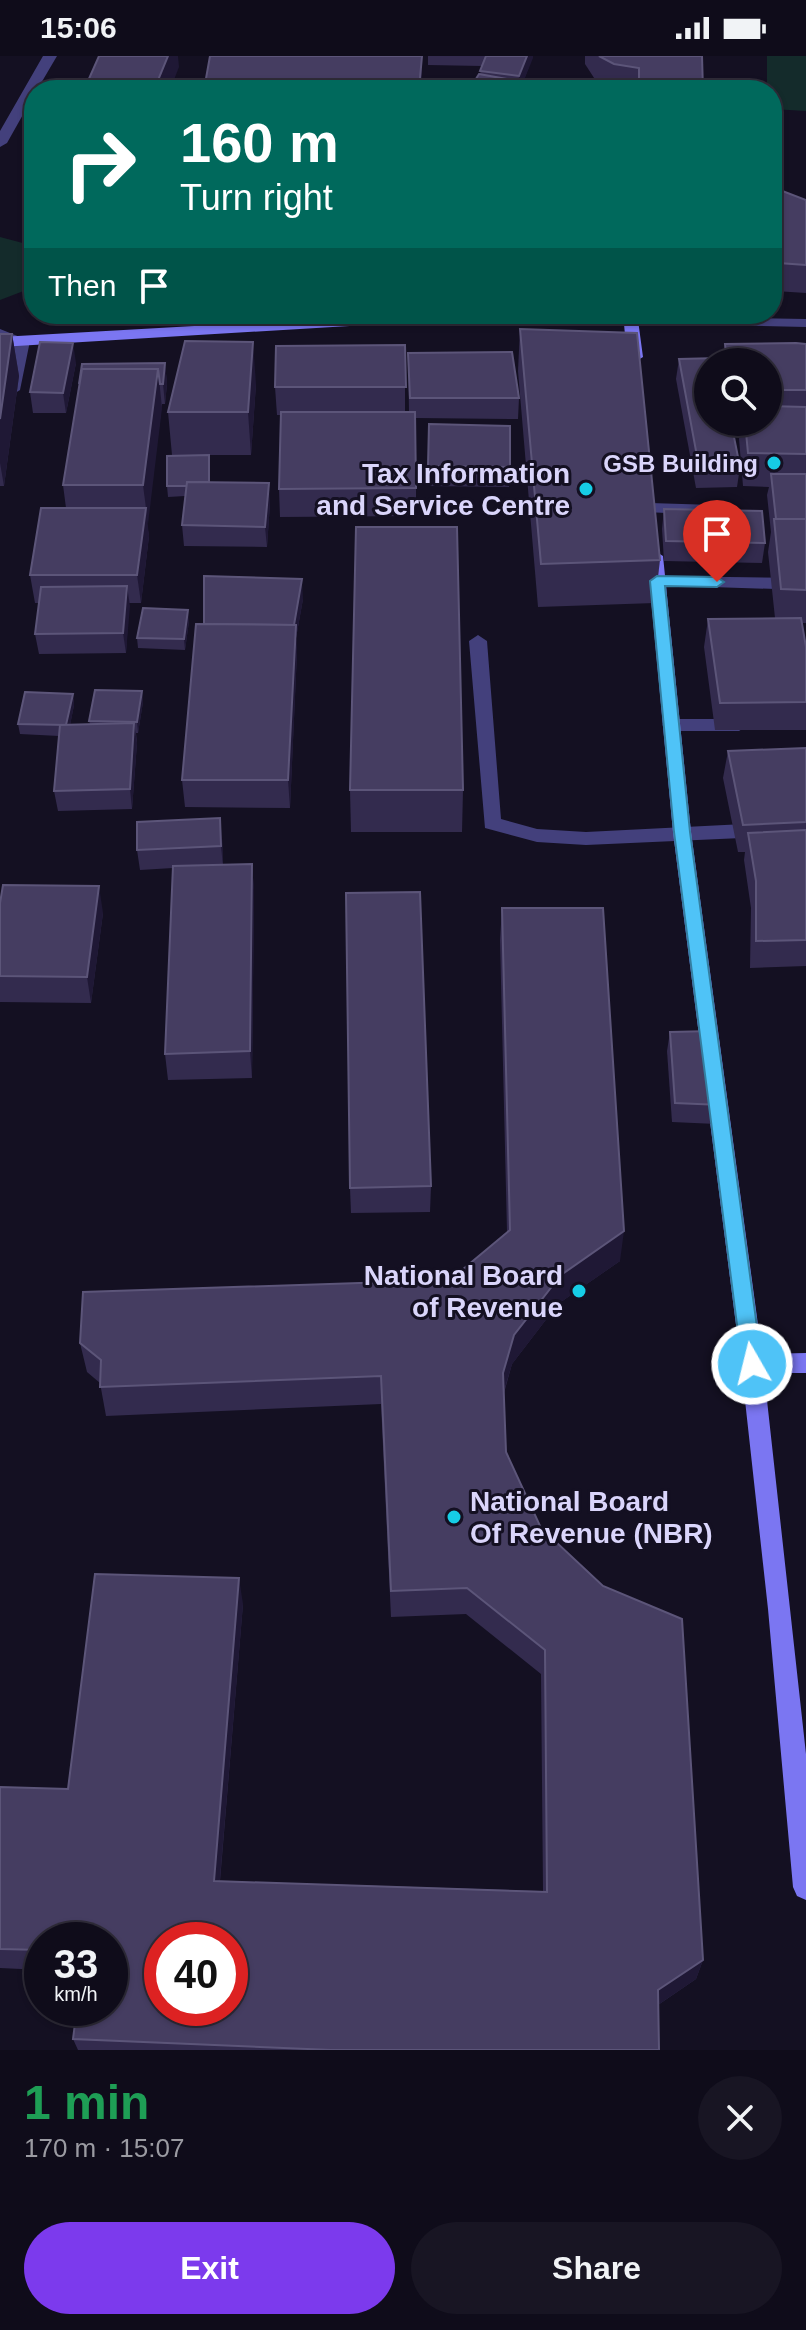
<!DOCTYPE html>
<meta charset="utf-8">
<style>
:root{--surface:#0f0c1a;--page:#181523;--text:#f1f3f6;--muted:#9b9ba2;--line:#2f2c39;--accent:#7c3aed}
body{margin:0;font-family:Helvetica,sans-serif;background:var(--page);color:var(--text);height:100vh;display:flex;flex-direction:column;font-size:30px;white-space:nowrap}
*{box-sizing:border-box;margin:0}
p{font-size:26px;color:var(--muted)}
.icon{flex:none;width:44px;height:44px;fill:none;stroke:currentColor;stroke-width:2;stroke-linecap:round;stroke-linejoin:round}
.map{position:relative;height:1994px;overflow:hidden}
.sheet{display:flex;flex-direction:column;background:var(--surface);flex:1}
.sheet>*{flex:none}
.hud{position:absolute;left:24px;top:24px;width:758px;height:244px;border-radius:32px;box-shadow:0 2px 6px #0004,0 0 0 2px var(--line);background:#00695c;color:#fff;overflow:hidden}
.fabs{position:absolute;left:694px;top:292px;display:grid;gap:16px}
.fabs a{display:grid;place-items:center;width:88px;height:88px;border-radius:50%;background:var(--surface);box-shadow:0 2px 6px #0004,0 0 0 2px var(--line);font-size:40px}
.speed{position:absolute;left:24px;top:1866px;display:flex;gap:16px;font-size:40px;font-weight:700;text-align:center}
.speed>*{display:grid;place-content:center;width:104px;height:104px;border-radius:50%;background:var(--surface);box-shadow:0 2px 6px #0004,0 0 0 2px var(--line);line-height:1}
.speed small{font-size:20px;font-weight:400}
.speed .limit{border:12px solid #d22;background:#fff;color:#111}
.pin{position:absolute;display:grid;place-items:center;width:68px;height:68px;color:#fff;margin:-82px -34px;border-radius:50% 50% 50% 0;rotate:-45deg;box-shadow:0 0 8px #0007}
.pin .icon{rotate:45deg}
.me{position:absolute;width:88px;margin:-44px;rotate:352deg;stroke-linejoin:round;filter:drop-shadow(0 0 6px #0008)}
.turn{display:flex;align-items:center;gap:28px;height:168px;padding:0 24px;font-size:36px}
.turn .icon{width:104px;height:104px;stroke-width:2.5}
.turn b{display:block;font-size:56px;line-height:68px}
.then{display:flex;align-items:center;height:76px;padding:0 24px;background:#0003;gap:16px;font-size:30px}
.round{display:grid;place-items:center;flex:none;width:84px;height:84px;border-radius:42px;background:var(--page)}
.headline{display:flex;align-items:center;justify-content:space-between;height:136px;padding:0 24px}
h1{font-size:48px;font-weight:800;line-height:60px;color:#1e9e55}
.cta{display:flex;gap:16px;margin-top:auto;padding:16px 24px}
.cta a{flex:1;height:92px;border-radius:48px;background:var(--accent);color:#fff;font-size:32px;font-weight:800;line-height:92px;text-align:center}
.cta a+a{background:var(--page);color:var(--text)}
.status{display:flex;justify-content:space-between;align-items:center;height:56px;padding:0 40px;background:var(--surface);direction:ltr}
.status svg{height:22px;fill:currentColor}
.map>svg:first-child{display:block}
.green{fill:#142b2b}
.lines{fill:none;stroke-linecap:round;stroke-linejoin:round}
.lane{fill:#43407c;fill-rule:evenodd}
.street{fill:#43407c;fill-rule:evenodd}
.secondary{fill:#7b76f2;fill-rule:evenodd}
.wall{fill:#332b4e}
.shaded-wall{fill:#1f1835}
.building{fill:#453d61;stroke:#5c5579;stroke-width:2;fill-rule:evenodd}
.route{fill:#4fc3f7;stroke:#337fa1;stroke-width:2}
.poi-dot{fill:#16cde6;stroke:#141022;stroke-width:3}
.labels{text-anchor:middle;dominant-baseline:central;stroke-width:6;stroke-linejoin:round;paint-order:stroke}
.far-poi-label{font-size:24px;font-weight:bold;fill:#dad5fb;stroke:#141022;text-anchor:end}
.poi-label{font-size:28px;font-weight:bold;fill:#dad5fb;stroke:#141022;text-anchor:end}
</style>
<div class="status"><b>15:06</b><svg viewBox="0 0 49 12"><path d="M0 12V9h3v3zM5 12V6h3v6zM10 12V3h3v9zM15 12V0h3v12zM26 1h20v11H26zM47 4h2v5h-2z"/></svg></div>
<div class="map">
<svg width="806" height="1994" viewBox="0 0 806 1994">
<rect width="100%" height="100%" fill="#141022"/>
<g class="green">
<polygon points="767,0 806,0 806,55 772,53 772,34 767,34"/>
<polygon points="0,181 34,190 34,231 0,244"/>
</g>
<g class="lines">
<g class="lane">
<polygon points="657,520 806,522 806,534 651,529 649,525 651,521"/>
<polygon points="478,579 487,585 501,763 537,773 586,776 806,765 806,779 586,789 537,786 485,772 469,585"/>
<polygon points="671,663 739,663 748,669 739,675 671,675 662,669"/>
</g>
<g class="street">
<polygon points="43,0 57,0 37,34 34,34 34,39 7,87 0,91 0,75"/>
<polygon points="631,260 806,263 806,271 626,267 626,261"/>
<polygon points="0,273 30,285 20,334 12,339 4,334 14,287 0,282"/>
<polygon points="650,447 714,449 722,454 714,459 644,456 644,448"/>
</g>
<g class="secondary">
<polygon points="408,258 631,260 638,264 643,301 635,306 627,301 624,268 416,266 0,291 0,281"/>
<polygon points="655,495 663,500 691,776 762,1298 806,1297 806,1317 764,1317 806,1698 806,1844 797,1840 793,1831 768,1553 741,1308 673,776 647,500"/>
</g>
</g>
<g class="wall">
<polygon points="422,0 421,34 205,34 205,28"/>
<polygon points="428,0 533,0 523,26 545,30 545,34 469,34 480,18 482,10 428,9"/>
<polygon points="585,0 702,0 703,34 609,34 598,28 585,8"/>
<polygon points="772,131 806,144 806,237 775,235 775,194 772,193"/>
<polygon points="520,273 660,504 655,547 538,551 518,315"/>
<polygon points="0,278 12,278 19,320 4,430 0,430"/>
<polygon points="725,288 806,288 806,567 802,567 806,591 806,674 715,674 704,591 708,563 775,562 768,496 771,476 767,439 769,431 743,430 739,383 742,366 768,366 768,306 723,306"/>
<polygon points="405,289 405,356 409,356 408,297 519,342 518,363 416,362 416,460 280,461 279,433 281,359 277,359 275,331"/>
<polygon points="679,303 740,411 737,431 696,432 676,323"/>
<polygon points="76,307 66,357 33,357 30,336"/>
<polygon points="165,307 167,328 165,348 162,348 147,468 149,480 141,547 129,547 126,597 39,598 35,578 39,547 35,547 30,519 66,452 63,429"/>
<polygon points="256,328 251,399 209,399 210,426 270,447 267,491 184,490 182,469 185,440 168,441 167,430 202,399 172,399 168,356"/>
<polygon points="429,368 510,411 509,431 428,430"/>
<polygon points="664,453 765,487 762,507 664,505 662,473"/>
<polygon points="303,543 296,582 297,596 290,752 185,751 182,724 204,568"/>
<polygon points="189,565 185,594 138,592 137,582"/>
<polygon points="142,635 143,646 138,677 136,677 137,687 132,753 58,755 54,735 59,680 20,678 18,668 73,638 74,649 70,669 90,668 89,665"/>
<polygon points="806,692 806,910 750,912 751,852 744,804 745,796 738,796 723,722 728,695"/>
<polygon points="350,734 463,734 462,776 351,776"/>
<polygon points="222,782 223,808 252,808 254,835 252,1022 168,1024 165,998 173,812 140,814 137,794"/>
<polygon points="0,847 103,857 91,947 0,946"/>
<polygon points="502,852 620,1205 558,1248 512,1308 504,1337 506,1396 703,1904 696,1923 658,1949 659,1994 78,1994 73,1983 110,1884 42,1884 42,1914 0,1912 0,1731 68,1733 243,1548 220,1825 543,1835 541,1618 466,1558 391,1561 381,1348 106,1360 100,1327 87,1316 80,1287 450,1224 507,1176 500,884"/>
<polygon points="670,976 720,1049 716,1068 672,1066 667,995"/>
<polygon points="431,1130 430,1156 351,1157 350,1132"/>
</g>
<g class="shaded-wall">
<polygon points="168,0 178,0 179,11 170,34 154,34"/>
<polygon points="422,0 421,34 419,34"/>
<polygon points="527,0 533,0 533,2 520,34 518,34 519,20"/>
<polygon points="12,278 19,320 4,430 0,407 0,363"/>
<polygon points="253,286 256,328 251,399 248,356"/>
<polygon points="73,287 76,307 66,357 63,337"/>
<polygon points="165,307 167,328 165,348 163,328"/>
<polygon points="158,313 162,352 148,468 143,429"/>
<polygon points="269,427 270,447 267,491 265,471"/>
<polygon points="146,452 149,480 141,547 137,519"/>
<polygon points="302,523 303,543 296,582 297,596 290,752 288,724 294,571"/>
<polygon points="127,530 130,550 126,597 123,577"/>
<polygon points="188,554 189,565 185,594 184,583"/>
<polygon points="142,635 143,646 138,677 137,666"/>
<polygon points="73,638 74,649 68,680 66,669"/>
<polygon points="134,667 137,687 132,753 130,733"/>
<polygon points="220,762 222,782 223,810 221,790"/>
<polygon points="252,808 254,835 252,1022 250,995"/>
<polygon points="99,830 103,857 91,947 87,921"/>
<polygon points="624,1175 620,1205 558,1248 512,1308 501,1345 503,1317 514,1279 561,1219"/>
<polygon points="239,1522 243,1548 218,1846 214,1825"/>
<polygon points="703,1904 696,1923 652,1953 658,1934"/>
</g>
<g class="building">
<polygon points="99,0 168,0 154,34 84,34"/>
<polygon points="210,0 422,0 419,33 205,28"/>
<polygon points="486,0 527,0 519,20 480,15"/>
<polygon points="599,0 702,0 703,34 639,34 639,12 614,8"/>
<polygon points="479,18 545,30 543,34 469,34"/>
<polygon points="772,131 806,144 806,209 779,207 779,167 772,164"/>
<polygon points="520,273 637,277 660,504 541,508"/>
<polygon points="0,278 12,278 0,363"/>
<polygon points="185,285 253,286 248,356 168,356"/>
<polygon points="40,286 73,287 63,337 30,336"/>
<polygon points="796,287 806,288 806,334 768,334 768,306 727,306 725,288"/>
<polygon points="405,289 406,331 275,331 276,290"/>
<polygon points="512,296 519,342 410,342 408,297"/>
<polygon points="719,302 719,306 708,306 708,366 731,366 740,411 699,411 679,303"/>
<polygon points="165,307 163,328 160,328 158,313 82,313 79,328 82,308"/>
<polygon points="82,313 158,313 143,429 63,429"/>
<polygon points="768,350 806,351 806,398 748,397 745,366 768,366"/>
<polygon points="281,356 415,356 416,432 279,433"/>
<polygon points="429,368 510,370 510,411 428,410"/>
<polygon points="209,399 209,426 187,426 187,430 167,430 167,400"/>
<polygon points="771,418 806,418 806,463 776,463"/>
<polygon points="187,426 269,427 265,471 182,469"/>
<polygon points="41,452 146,452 137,519 30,519"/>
<polygon points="664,453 762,455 765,487 666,485"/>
<polygon points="774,463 806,463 806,534 781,533"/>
<polygon points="356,471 457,471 463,734 350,734"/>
<polygon points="204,520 302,523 294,569 204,568"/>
<polygon points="127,530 123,577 35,578 41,531"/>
<polygon points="143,552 188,554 184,583 137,582"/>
<polygon points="801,562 806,591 806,646 720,647 708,563"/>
<polygon points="196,568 296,569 288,724 182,724"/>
<polygon points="95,634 142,635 137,666 89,665"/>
<polygon points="25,636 73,638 66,669 18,668"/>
<polygon points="134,667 130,733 54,735 60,669"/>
<polygon points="806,692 806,766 743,769 728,695"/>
<polygon points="220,762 221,790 137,794 137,766"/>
<polygon points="806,774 806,884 756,885 756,825 748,777"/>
<polygon points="252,808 250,995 165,998 173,810"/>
<polygon points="3,829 99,830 87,921 0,920 0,847"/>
<polygon points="420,836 431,1130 350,1132 346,837"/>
<path d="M502,852H603L624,1175L561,1219L514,1279L503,1317L506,1396L541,1472L603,1530L682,1563L703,1904L658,1934L659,1994H331L73,1983L77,1952H110V1884H42V1894L0,1893V1731L68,1733L95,1518L239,1522L214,1825L547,1836L545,1594L467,1532L391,1535L381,1320L100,1331L101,1304L80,1287L83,1236L450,1224L510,1174ZM162,1884H230V1952H162Z"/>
<polygon points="712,975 720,1049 675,1047 670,976"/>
</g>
<polygon class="route" points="657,520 717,521 724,526 717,531 665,530 690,776 762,1308 760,1315 752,1317 745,1315 742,1308 674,776 650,525"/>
<g class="poi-dot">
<circle cx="774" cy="407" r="8"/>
<circle cx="586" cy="433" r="8"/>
<circle cx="579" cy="1235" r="8"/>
<circle cx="454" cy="1461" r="8"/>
</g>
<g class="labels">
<g class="far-poi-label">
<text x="758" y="407">GSB Building</text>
</g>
<g class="poi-label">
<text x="570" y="417">Tax Information<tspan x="570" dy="32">and Service Centre</tspan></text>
<text x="563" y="1219">National Board<tspan x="563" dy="32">of Revenue</tspan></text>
<text x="470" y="1445" text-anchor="start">National Board<tspan x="470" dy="32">Of Revenue (NBR)</tspan></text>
</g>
</g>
</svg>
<div class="fabs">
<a><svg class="icon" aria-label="search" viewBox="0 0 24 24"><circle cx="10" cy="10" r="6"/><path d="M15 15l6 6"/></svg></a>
</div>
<div class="speed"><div>33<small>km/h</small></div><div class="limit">40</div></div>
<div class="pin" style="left:717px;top:526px;background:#d93025"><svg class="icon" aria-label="arrive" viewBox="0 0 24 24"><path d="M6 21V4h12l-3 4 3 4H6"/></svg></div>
<svg class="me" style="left:752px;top:1308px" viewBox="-20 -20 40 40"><circle r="17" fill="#4fc3f7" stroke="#fff" stroke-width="3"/><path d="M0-11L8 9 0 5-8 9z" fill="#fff"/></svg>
<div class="hud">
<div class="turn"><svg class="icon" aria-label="right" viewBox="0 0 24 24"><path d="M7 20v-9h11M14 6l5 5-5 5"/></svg><div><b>160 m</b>Turn right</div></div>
<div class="then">Then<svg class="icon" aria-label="arrive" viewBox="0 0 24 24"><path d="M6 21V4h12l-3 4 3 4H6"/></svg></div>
</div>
</div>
<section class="sheet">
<div class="headline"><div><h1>1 min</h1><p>170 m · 15:07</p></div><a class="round"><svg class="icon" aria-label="close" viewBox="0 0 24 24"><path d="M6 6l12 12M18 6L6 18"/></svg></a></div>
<div class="cta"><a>Exit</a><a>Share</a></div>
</section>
